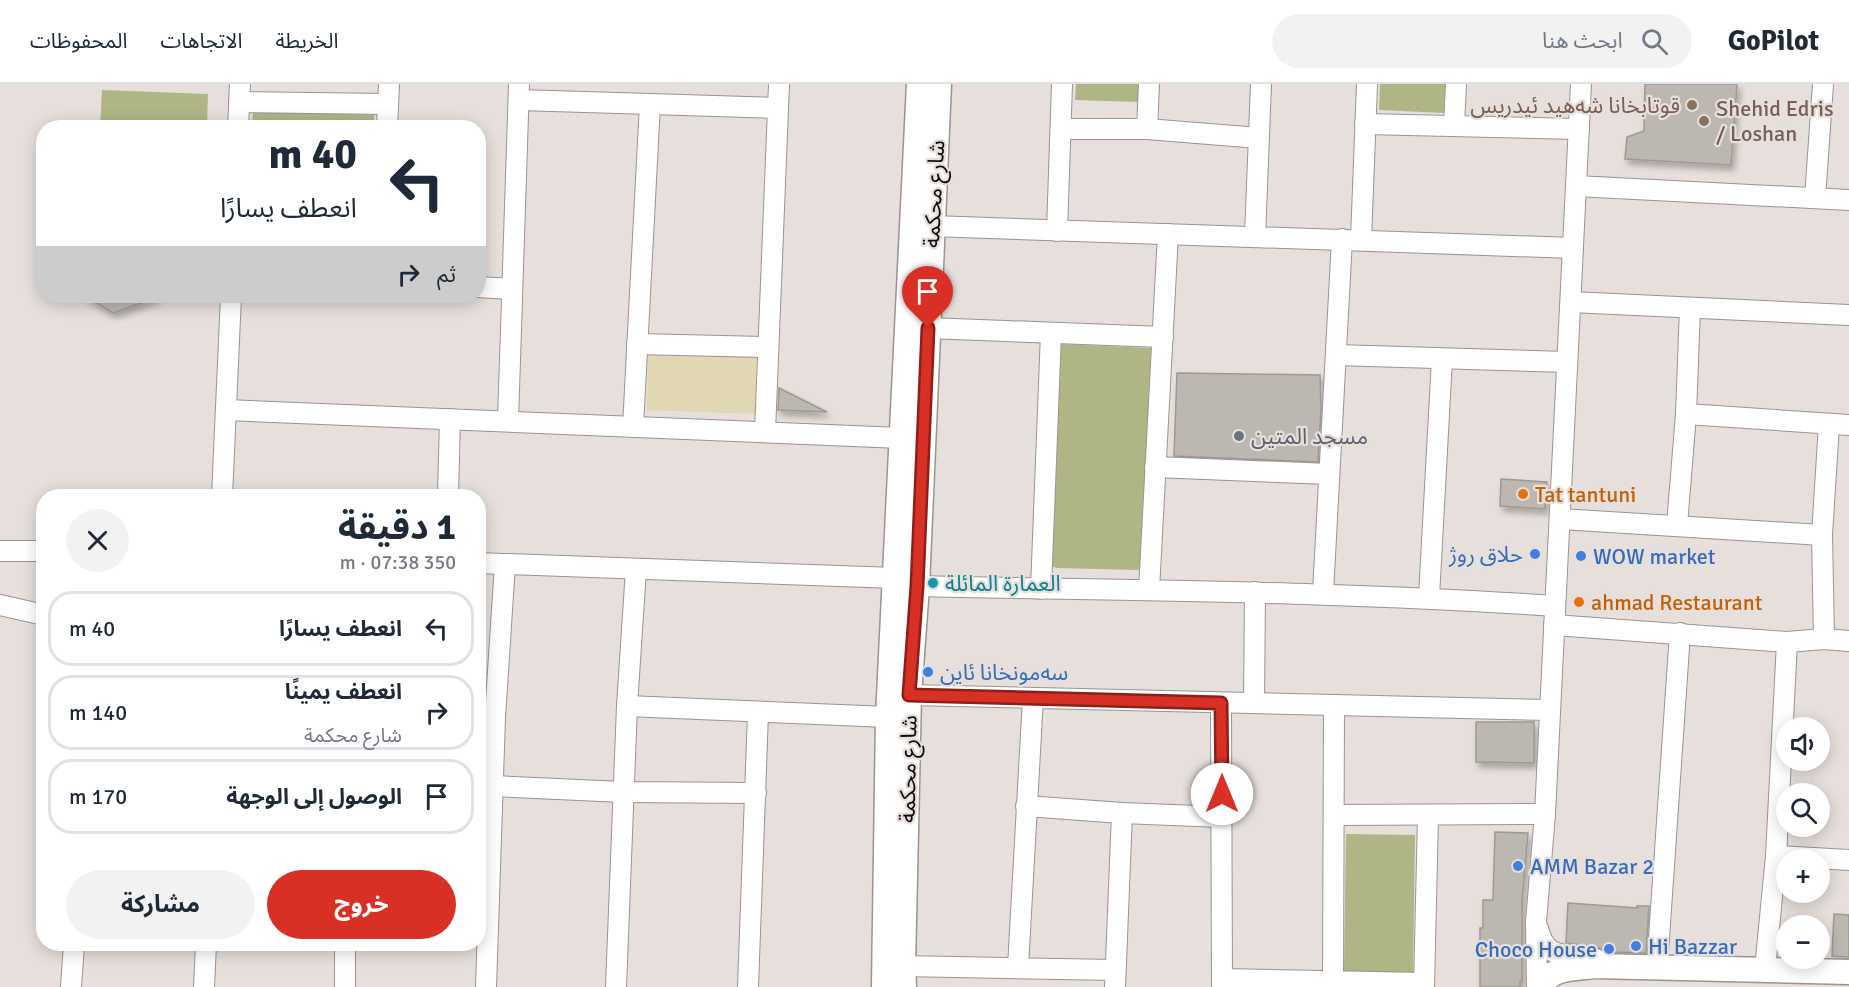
<!DOCTYPE html>
<html lang="ar">
<meta charset="utf-8">
<style>
:root{--surface:#fff;--page:#f2f2f3;--text:#1f2937;--muted:#747a83;--line:#e0e1e3;--accent:#d93025}
body{margin:0;font-family:Signika,"Noto Sans Arabic",sans-serif;background:var(--page);color:var(--text);direction:rtl;height:100vh;display:flex;flex-direction:column;font-size:22px;white-space:nowrap}
*{box-sizing:border-box;margin:0}
p{font-size:20px;color:var(--muted)}
.icon{flex:none;width:33px;height:33px;fill:none;stroke:currentColor;stroke-width:2;stroke-linecap:round;stroke-linejoin:round}
.map{position:relative;flex:1;overflow:hidden;direction:ltr}
.sheet{position:absolute;left:36px;top:405px;width:450px;height:462px;display:flex;flex-direction:column;background:var(--surface);border-radius:24px;box-shadow:0 3px 15px #0003;direction:rtl}
.sheet>*{flex:none}
.banner{position:absolute;left:36px;top:36px;width:450px;height:183px;border-radius:24px;box-shadow:0 3px 15px #0003;direction:rtl;background:#fff;color:var(--text);overflow:hidden}
.buttons{position:absolute;left:1776px;top:633px;display:grid;gap:12px}
.buttons a{display:grid;place-items:center;width:54px;height:54px;border-radius:50%;background:var(--surface);box-shadow:0 3px 15px #0003;font-size:30px}
.pin{position:absolute;display:grid;place-items:center;width:51px;height:51px;color:#fff;margin:-62px -26px;border-radius:50% 50% 50% 0;rotate:-45deg;box-shadow:0 0 6px #0007}
.pin .icon{rotate:45deg}
.me{position:absolute;width:66px;margin:-33px;rotate:0deg;stroke-linejoin:round;filter:drop-shadow(0 0 4px #0008)}
.turn{display:flex;align-items:center;gap:21px;height:126px;padding:0 30px;font-size:27px}
.turn .icon{width:78px;height:78px;stroke-width:2.5}
.turn b{display:block;font-size:42px;line-height:51px}
.then{display:flex;align-items:center;height:57px;padding:0 30px;background:#0003;gap:12px;font-size:22px}
.round{display:grid;place-items:center;flex:none;width:63px;height:63px;border-radius:32px;background:var(--page)}
.summary{display:flex;align-items:center;justify-content:space-between;height:102px;padding:0 30px}
h1{font-size:36px;font-weight:700;line-height:45px}
.button{display:flex;gap:12px;margin-top:auto;padding:12px 30px}
.button a{flex:1;height:69px;border-radius:36px;background:var(--accent);color:#fff;font-size:24px;font-weight:700;line-height:69px;text-align:center}
.button a+a{background:var(--page);color:var(--text)}
ul{padding:0;list-style:none}
li{display:flex;align-items:center;gap:18px;height:75px;margin:0 12px 9px;padding:0 18px;border:3px solid var(--line);border-radius:24px}
li div{flex:1}
li b{display:block;font-size:22px}
li em{font-style:normal}
header{display:flex;align-items:center;gap:36px;box-sizing:border-box;height:84px;padding:0 30px;background:var(--surface);border-bottom:2px solid var(--line)}
header strong{font-size:28px}
nav{display:flex;gap:33px;margin-inline-start:auto;font-size:21px}
.search{width:420px;height:54px;background:var(--page);display:flex;align-items:center;gap:15px;box-sizing:border-box;padding:0 21px;border-radius:33px;color:var(--muted);font-size:22px}
.map>svg:first-child{display:block}
.green{fill:#b0b585}
.sand{fill:#e1d7b2}
.building{fill:#bdb7b2;stroke:#9e9994;stroke-width:1.5;filter:url(#shadow)}
.lines{fill:none;stroke-linecap:round;stroke-linejoin:round}
.minor-casing{stroke:#9b9491;stroke-width:22}
.major-casing{stroke:#9b9491;stroke-width:27}
.minor{stroke:#fff;stroke-width:20}
.major{stroke:#fff;stroke-width:24}
.route-casing{stroke:#8d1f18;stroke-width:15}
.route{stroke:#d93025;stroke-width:10}
.education-dot{fill:#8d6e63;stroke:#e6dfdb;stroke-width:2}
.worship-dot{fill:#6b7280;stroke:#e6dfdb;stroke-width:2}
.food-dot{fill:#e8710a;stroke:#e6dfdb;stroke-width:2}
.shop-dot{fill:#3f7fe0;stroke:#e6dfdb;stroke-width:2}
.culture-dot{fill:#0f9aa8;stroke:#e6dfdb;stroke-width:2}
.labels{text-anchor:middle;dominant-baseline:central;stroke-width:4.5;stroke-linejoin:round;paint-order:stroke}
.education-label{font-size:22px;fill:#785e54;stroke:#e6dfdb;text-anchor:end}
.street-label{font-size:22px;fill:#0f0d0c;stroke:#e6dfdb}
.worship-label{font-size:22px;fill:#5b616d;stroke:#e6dfdb;text-anchor:start}
.food-label{font-size:22px;fill:#c56008;stroke:#e6dfdb;text-anchor:start}
.shop-label{font-size:22px;fill:#366cbe;stroke:#e6dfdb;text-anchor:start}
.culture-label{font-size:22px;fill:#0d838f;stroke:#e6dfdb;text-anchor:start}
</style>
<header>
<strong>GoPilot</strong>
<div class="search"><svg class="icon" aria-label="search" viewBox="0 0 24 24"><circle cx="10" cy="10" r="6"/><path d="M15 15l6 6"/></svg>ابحث هنا</div>
<nav><a>الخريطة</a><a>الاتجاهات</a><a>المحفوظات</a></nav>
</header>
<div class="map">
<svg width="1849" height="903" viewBox="0 0 1849 903">
<defs>
<filter id="shadow"><feDropShadow dx="3" dy="5" stdDeviation="3" flood-color="#0004"/></filter>
</defs>
<rect width="100%" height="100%" fill="#e6dfdb"/>
<g class="green">
<polygon points="1076,0 1140,0 1140,18 1075,16"/>
<polygon points="1380,0 1446,0 1445,29 1379,26"/>
<polygon points="102,6 208,10 207,43 100,43"/>
<polygon points="253,27 374,31 374,43 252,44"/>
<polygon points="1061,260 1151,264 1141,484 1137,486 1057,484 1051,482"/>
<polygon points="1346,750 1415,751 1413,889 1344,887"/>
</g>
<polygon class="sand" points="648,266 757,270 755,330 647,326"/>
<g class="building">
<polygon points="1645,0 1737,0 1731,81 1625,75 1627,53 1644,47"/>
<polygon points="85,212 158,212 158,213 113,229"/>
<polygon points="1177,289 1320,291 1321,326 1318,378 1174,372"/>
<polygon points="779,304 827,328 778,326"/>
<polygon points="1501,395 1547,398 1545,425 1500,422"/>
<polygon points="1476,638 1534,638 1534,679 1476,678"/>
<polygon points="1495,748 1528,749 1522,816 1522,897 1520,897 1520,903 1480,903 1480,844 1483,844 1483,816 1493,816"/>
<polygon points="1568,819 1638,824 1637,822 1649,822 1646,869 1609,868 1593,862 1566,859"/>
<polygon points="1834,830 1849,831 1849,873 1832,872"/>
</g>
<g class="lines">
<defs>
<g id="minor">
<polyline points="519,16 778,24"/>
<polyline points="239,18 388,20"/>
<polyline points="1365,40 1579,45"/>
<polyline points="1454,41 1456,0"/>
<polyline points="238,44 240,0"/>
<polyline points="387,44 389,0"/>
<polyline points="1061,45 1147,45 1259,54"/>
<polyline points="1147,45 1149,0"/>
<polyline points="1576,102 1849,116"/>
<polyline points="1815,114 1823,0"/>
<polyline points="932,142 1573,164"/>
<polyline points="1057,147 1062,0"/>
<polyline points="1255,153 1261,0"/>
<polyline points="1361,156 1367,0"/>
<polyline points="478,203 512,205"/>
<polyline points="1571,218 1849,231"/>
<polyline points="928,244 1163,253"/>
<polyline points="637,260 768,263"/>
<polyline points="1336,271 1567,278"/>
<polyline points="226,326 901,354"/>
<polyline points="1686,330 1849,341"/>
<polyline points="508,337 519,0"/>
<polyline points="633,343 650,20"/>
<polyline points="765,348 779,0"/>
<polyline points="1155,383 1329,390"/>
<polyline points="222,412 231,212"/>
<polyline points="448,412 450,335"/>
<polyline points="1560,435 1822,451"/>
<polyline points="1677,441 1686,330 1690,224"/>
<polyline points="0,467 44,467"/>
<polyline points="478,479 895,494"/>
<path d="M917,502C1130,507 1343,507 1555,522"/>
<polyline points="1041,505 1051,249"/>
<polyline points="1149,506 1168,150"/>
<polyline points="1323,509 1342,155"/>
<polyline points="1429,513 1442,275"/>
<polyline points="0,521 44,531"/>
<polyline points="1554,541 1787,558 1824,555 1849,557"/>
<polyline points="1824,555 1822,451 1829,340"/>
<polyline points="909,611 1550,626"/>
<polyline points="1221,619 1222,903"/>
<polyline points="1254,619 1255,508"/>
<polyline points="627,622 888,633"/>
<polyline points="493,702 623,708 756,709"/>
<polyline points="1026,722 1122,729 1222,733"/>
<polyline points="1334,731 1545,730"/>
<polyline points="1776,772 1849,776"/>
<path d="M1538,844C1547,883 1574,865 1601,877"/>
<polyline points="903,882 1115,886"/>
<polyline points="1018,883 1033,614"/>
<polyline points="1657,883 1680,549"/>
<polyline points="1765,885 1776,772 1787,558"/>
<polyline points="1222,895 1424,899"/>
<polyline points="1333,897 1334,621"/>
<polyline points="71,903 74,860"/>
<polyline points="204,903 206,860"/>
<polyline points="345,903 345,860"/>
<polyline points="486,903 495,633 505,480"/>
<polyline points="616,903 627,622 636,485"/>
<polyline points="748,903 758,629"/>
<polyline points="1115,903 1122,729"/>
<polyline points="1424,903 1428,732"/>
<polyline points="1537,903 1536,838 1545,730 1581,0"/>
</g>
<g id="major">
<polyline points="884,903 888,633 919,0"/>
<polyline points="904,903 903,882 909,611 917,502 939,0"/>
<path d="M1541,903C1551,882 1574,885 1595,882L1849,888"/>
</g>
</defs>
<use href="#minor" class="minor-casing"/>
<use href="#major" class="major-casing"/>
<use href="#minor" class="minor"/>
<use href="#major" class="major"/>
</g>
<g class="lines">
<defs>
<polyline id="route" points="928,244 917,502 909,611 1221,619 1222,710"/>
</defs>
<use href="#route" class="route-casing"/>
<use href="#route" class="route"/>
</g>
<g class="education-dot">
<circle cx="1692" cy="21" r="6"/>
<circle cx="1704" cy="37" r="6"/>
</g>
<circle class="worship-dot" cx="1239" cy="352" r="6"/>
<g class="food-dot">
<circle cx="1523" cy="410" r="6"/>
<circle cx="1579" cy="518" r="6"/>
</g>
<g class="shop-dot">
<circle cx="1535" cy="470" r="6"/>
<circle cx="1581" cy="472" r="6"/>
<circle cx="928" cy="588" r="6"/>
<circle cx="1518" cy="782" r="6"/>
<circle cx="1636" cy="862" r="6"/>
<circle cx="1609" cy="865" r="6"/>
</g>
<circle class="culture-dot" cx="933" cy="499" r="6"/>
<g class="labels">
<g class="education-label">
<text x="1680" y="21">قوتابخانا شەهید ئیدریس</text>
<text x="1716" y="24" text-anchor="start">Shehid Edris<tspan x="1716" dy="25">/ Loshan</tspan></text>
</g>
<g class="street-label">
<text transform="translate(934 110) rotate(-87)">شارع محكمة</text>
<text transform="translate(908 685) rotate(-89)">شارع محكمة</text>
</g>
<g class="worship-label">
<text x="1251" y="352">مسجد المتين</text>
</g>
<g class="food-label">
<text x="1535" y="410">Tat tantuni</text>
<text x="1591" y="518">ahmad Restaurant</text>
</g>
<g class="shop-label">
<text x="1523" y="470" text-anchor="end">حلاق روژ</text>
<text x="1593" y="472">WOW market</text>
<text x="940" y="588">سەمونخانا ئاین</text>
<text x="1530" y="782">AMM Bazar 2</text>
<text x="1648" y="862">Hi Bazzar</text>
<text x="1597" y="865" text-anchor="end">Choco House</text>
</g>
<g class="culture-label">
<text x="945" y="499">العمارة المائلة</text>
</g>
</g>
</svg>
<div class="buttons">
<a><svg class="icon" aria-label="sound" viewBox="0 0 24 24"><path d="M4 9h4l5-4v14l-5-4H4zM17 9q2 3 0 6"/></svg></a>
<a><svg class="icon" aria-label="search" viewBox="0 0 24 24"><circle cx="10" cy="10" r="6"/><path d="M15 15l6 6"/></svg></a>
<a>+</a>
<a>−</a>
</div>
<div class="pin" style="left:928px;top:244px;background:#d93025"><svg class="icon" aria-label="arrive" viewBox="0 0 24 24"><path d="M6 21V4h12l-3 4 3 4H6"/></svg></div>
<svg class="me" style="left:1222px;top:710px" viewBox="-20 -20 40 40"><circle r="19" fill="#fff"/><path d="M0-13L10 11 0 6-10 11z" fill="#d93025"/></svg>
<div class="banner">
<div class="turn"><svg class="icon" aria-label="left" viewBox="0 0 24 24"><path d="M17 20v-9H6M10 6l-5 5 5 5"/></svg><div><b>40 m</b>انعطف يسارًا</div></div>
<div class="then">ثم<svg class="icon" aria-label="right" viewBox="0 0 24 24"><path d="M7 20v-9h11M14 6l5 5-5 5"/></svg></div>
</div>
<section class="sheet">
<div class="summary"><div><h1>1 دقيقة</h1><p>350 m · 07:38</p></div><a class="round"><svg class="icon" aria-label="close" viewBox="0 0 24 24"><path d="M6 6l12 12M18 6L6 18"/></svg></a></div>
<ul>
<li><svg class="icon" aria-label="left" viewBox="0 0 24 24"><path d="M17 20v-9H6M10 6l-5 5 5 5"/></svg><div><b>انعطف يسارًا</b></div><em>40 m</em></li>
<li><svg class="icon" aria-label="right" viewBox="0 0 24 24"><path d="M7 20v-9h11M14 6l5 5-5 5"/></svg><div><b>انعطف يمينًا</b><p>شارع محكمة</p></div><em>140 m</em></li>
<li><svg class="icon" aria-label="arrive" viewBox="0 0 24 24"><path d="M6 21V4h12l-3 4 3 4H6"/></svg><div><b>الوصول إلى الوجهة</b></div><em>170 m</em></li>
</ul>
<div class="button"><a>خروج</a><a>مشاركة</a></div>
</section>
</div>
